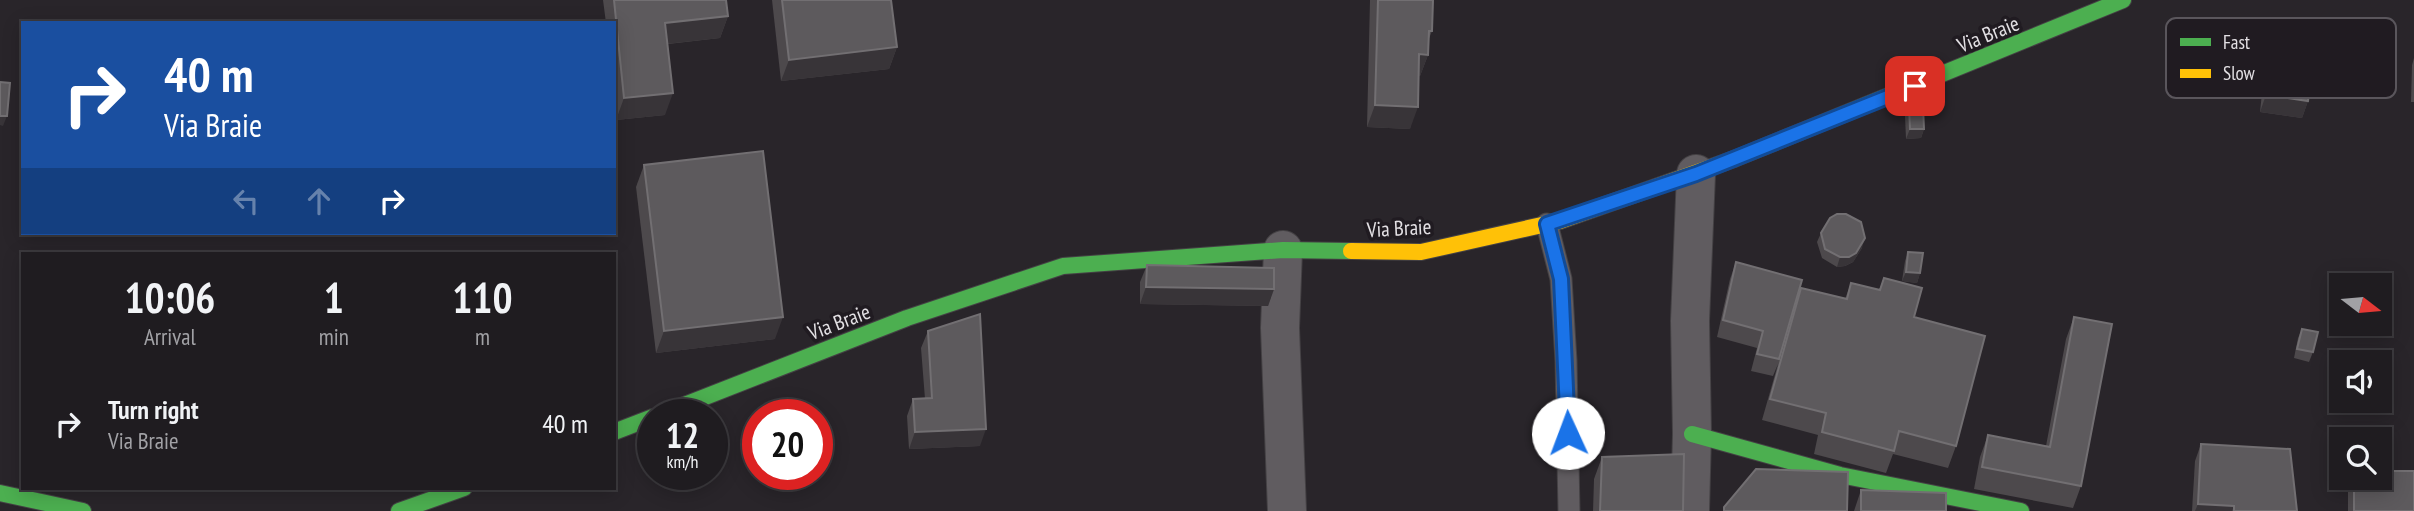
<!DOCTYPE html>
<style>
:root{--surface:#1f1c20;--page:#272529;--text:#f1f3f6;--muted:#a1a1a5;--line:#3c3a3e}
body{margin:0;font-family:"PT Sans Narrow",sans-serif;background:var(--page);color:var(--text);height:100vh;display:flex;flex-direction:column;font-size:26px;white-space:nowrap}
*{box-sizing:border-box;margin:0}
p{font-size:23px;color:var(--muted)}
.icon{flex:none;width:38px;height:38px;fill:none;stroke:currentColor;stroke-width:2;stroke-linecap:round;stroke-linejoin:round}
.map{position:relative;flex:1;overflow:hidden}
.panel{position:absolute;left:21px;top:252px;width:595px;height:238px;display:flex;flex-direction:column;background:var(--surface);border-radius:0px;box-shadow:0 4px 18px #0003,0 0 0 2px var(--line)}
.panel>*{flex:none}
.banner{position:absolute;left:21px;top:21px;width:595px;height:214px;border-radius:0px;box-shadow:0 4px 18px #0003,0 0 0 2px var(--line);background:#1a4fa0;color:#fff;overflow:hidden}
.needle{width:46px;rotate:106deg}
.fabs{position:absolute;left:2329px;top:273px;display:grid;gap:14px}
.fabs a{display:grid;place-items:center;width:63px;height:63px;border-radius:0px;background:var(--surface);box-shadow:0 4px 18px #0003,0 0 0 2px var(--line);font-size:35px}
.speed{position:absolute;left:637px;top:399px;display:flex;gap:14px;font-size:35px;font-weight:700;text-align:center}
.speed>*{display:grid;place-content:center;width:91px;height:91px;border-radius:50%;background:var(--surface);box-shadow:0 4px 18px #0003,0 0 0 2px var(--line);line-height:1}
.speed small{font-size:18px;font-weight:400}
.speed .limit{border:10px solid #d22;background:#fff;color:#111}
.pin{position:absolute;display:grid;place-items:center;width:60px;height:60px;color:#fff;margin:-30px;border-radius:14px;box-shadow:0 4px 10px #0006}
.me{position:absolute;width:77px;margin:-38px;rotate:358deg;stroke-linejoin:round;filter:drop-shadow(0 0 5px #0008)}
.turn{display:flex;align-items:center;gap:24px;height:147px;padding:0 28px;font-size:32px}
.turn .icon{width:91px;height:91px;stroke-width:2.5}
.turn b{display:block;font-size:49px;line-height:60px}
.lanes{display:flex;align-items:center;height:66px;padding:0 28px;background:#0003;justify-content:center;gap:35px;direction:ltr}
.lanes .off{opacity:.35}
.eta{display:flex;justify-content:space-evenly;align-items:center;height:119px;text-align:center}
.eta b{font-size:42px;font-weight:600;line-height:49px}
ul{padding:0;list-style:none}
li{display:flex;align-items:center;gap:21px;height:105px;padding:0 28px}
li div{flex:1}
li b{display:block;font-size:26px}
li em{font-style:normal}
.map>svg:first-child{display:block}
.lines{fill:none;stroke-linecap:round;stroke-linejoin:round}
.lane-casing{stroke:#444144;stroke-width:23}
.street-casing{stroke:#444144;stroke-width:40}
.fast-casing{stroke:#444144;stroke-width:18}
.slow-casing{stroke:#444144;stroke-width:18}
.lane{stroke:#605c60;stroke-width:21}
.street{stroke:#605c60;stroke-width:38}
.fast{stroke:#4caf50;stroke-width:16}
.slow{stroke:#ffc107;stroke-width:16}
.wall{fill:#4d494c}
.shaded-wall{fill:#383438}
.building{fill:#5d5a5d;stroke:#726f72;stroke-width:2}
.route-casing{stroke:#114b97;stroke-width:18}
.route{stroke:#1a73e8;stroke-width:12}
.labels{text-anchor:middle;dominant-baseline:central;stroke-width:7;stroke-linejoin:round;paint-order:stroke}
.street-label{font-size:21px;fill:#e3e0e4;stroke:#201b21}
.key{fill:#201b21;stroke:#5a565c;stroke-width:2}
.key-label{font-size:19px;fill:#e3e0e4}
</style>
<div class="map">
<svg width="2414" height="511" viewBox="0 0 2414 511">
<rect width="100%" height="100%" fill="#29252a"/>
<g class="lines">
<defs>
<polyline id="lane" points="1547,224 1561,279 1566,361 1569,511"/>
<g id="street">
<polyline points="1283,250 1280,328 1287,511"/>
<polyline points="1690,511 1692,434 1690,321 1696,174"/>
</g>
<g id="fast">
<polyline points="1734,159 2123,0"/>
<polyline points="659,415 907,318 1063,266 1283,250 1351,251"/>
<polyline points="614,432 653,417"/>
<polyline points="1692,434 1840,475 2021,511"/>
<polyline points="0,493 83,511"/>
<polyline points="399,511 464,488"/>
</g>
<polyline id="slow" points="1351,251 1421,252 1560,221 1734,159"/>
</defs>
<use href="#lane" class="lane-casing"/>
<use href="#street" class="street-casing"/>
<use href="#fast" class="fast-casing"/>
<use href="#slow" class="slow-casing"/>
<use href="#lane" class="lane"/>
<use href="#street" class="street"/>
<use href="#fast" class="fast"/>
<use href="#slow" class="slow"/>
</g>
<g class="wall">
<polygon points="603,0 726,0 728,16 720,38 668,44 665,115 616,120 614,101 614,23 606,23"/>
<polygon points="772,0 891,0 897,47 889,69 781,81"/>
<polygon points="1370,0 1433,0 1432,31 1428,41 1428,55 1420,76 1419,76 1410,129 1367,127"/>
<polygon points="2265,20 2308,101 2302,118 2260,112 2264,74 2255,73 2259,37"/>
<polygon points="2414,58 2414,102 2411,102 2412,65"/>
<polygon points="1909,106 1924,129 1921,138 1906,139 1905,116"/>
<polygon points="644,165 775,339 656,353 636,187"/>
<polygon points="1821,233 1862,248 1853,262 1845,266 1837,267 1822,258 1817,242"/>
<polygon points="1908,252 1920,273 1917,283 1902,281 1905,261"/>
<polygon points="1736,262 1796,301 1801,288 1845,299 1851,283 1879,290 1884,278 1914,317 1956,446 1948,468 1893,454 1886,473 1814,454 1818,435 1762,420 1778,364 1773,376 1751,371 1757,348 1717,337 1730,279"/>
<polygon points="1147,265 1274,289 1268,306 1140,304 1140,282"/>
<polygon points="2074,317 2081,486 2073,508 1974,489 1980,457 1988,435 2046,446 2066,339"/>
<polygon points="2302,329 2313,352 2309,362 2294,358 2298,338"/>
<polygon points="928,331 980,446 909,449 907,416 913,399 925,399 921,348"/>
<polygon points="2201,444 2297,511 2192,511 2195,461"/>
<polygon points="1602,457 1683,511 1593,511 1594,479"/>
<polygon points="2351,478 2380,478 2414,511 2348,511 2348,488"/>
<polygon points="1861,490 1946,511 1854,511"/>
</g>
<g class="shaded-wall">
<polygon points="728,16 720,38 657,45 665,23"/>
<polygon points="897,47 889,69 781,81 789,60"/>
<polygon points="1419,54 1428,55 1420,76 1411,76"/>
<polygon points="2261,56 2270,57 2264,74 2255,73"/>
<polygon points="673,93 665,115 616,120 624,98"/>
<polygon points="2266,95 2308,101 2302,118 2260,112"/>
<polygon points="1375,105 1418,107 1410,129 1367,127"/>
<polygon points="0,116 7,116 3,126 0,125"/>
<polygon points="1910,129 1924,129 1921,138 1906,139"/>
<polygon points="1865,238 1862,248 1853,262 1845,266 1837,267 1840,257"/>
<polygon points="1906,272 1920,273 1917,283 1902,281"/>
<polygon points="1146,287 1274,289 1268,306 1140,304"/>
<polygon points="783,317 775,339 656,353 664,331"/>
<polygon points="986,429 980,446 909,449 915,432"/>
<polygon points="2198,504 2234,506 2232,511 2195,511"/>
</g>
<g class="building">
<polygon points="614,0 726,0 728,16 665,23 673,93 624,98"/>
<polygon points="782,0 891,0 897,47 789,60"/>
<polygon points="1378,0 1433,0 1432,31 1429,31 1428,55 1419,54 1418,107 1375,105"/>
<polygon points="2265,20 2317,27 2308,101 2266,95 2270,57 2261,56"/>
<polygon points="0,82 10,83 7,116 0,116"/>
<polygon points="1909,106 1923,106 1924,129 1910,129"/>
<polygon points="763,151 783,317 664,331 644,165"/>
<polygon points="1837,214 1846,214 1861,222 1865,238 1856,253 1849,257 1840,257 1825,249 1821,233 1830,218"/>
<polygon points="1908,252 1923,253 1920,273 1906,272"/>
<polygon points="1736,262 1802,280 1779,359 1757,354 1763,331 1723,320"/>
<polygon points="1147,265 1274,268 1274,289 1146,287"/>
<polygon points="1884,278 1922,288 1914,317 1985,336 1956,446 1899,431 1894,451 1822,432 1826,413 1770,399 1801,288 1847,299 1851,283 1880,290"/>
<polygon points="980,314 986,429 915,432 913,399 932,398 928,331"/>
<polygon points="2074,317 2112,324 2081,486 1982,467 1988,435 2050,447"/>
<polygon points="2302,329 2318,332 2313,352 2297,349"/>
<polygon points="2201,444 2290,449 2297,511 2234,511 2234,506 2198,504"/>
<polygon points="1684,454 1683,511 1600,511 1602,457"/>
<polygon points="1756,469 1848,472 1847,511 1724,511 1724,507"/>
<polygon points="2380,471 2414,471 2414,511 2354,511 2354,478 2380,478"/>
<polygon points="1861,490 1946,493 1946,511 1861,511"/>
</g>
<g class="lines">
<defs>
<polyline id="route" points="1568,433 1561,279 1547,224 1696,174 1915,86"/>
</defs>
<use href="#route" class="route-casing"/>
<use href="#route" class="route"/>
</g>
<g class="labels">
<g class="street-label">
<text transform="translate(1988 34) rotate(-22)">Via Braie</text>
<text transform="translate(1399 228) rotate(-3)">Via Braie</text>
<text transform="translate(839 322) rotate(-21)">Via Braie</text>
</g>
</g>
<rect x="2166" y="18" width="230" height="80" rx="10" class="key"/>
<rect x="2180" y="38" width="31" height="8" fill="#4caf50"/>
<rect x="2180" y="69" width="31" height="9" fill="#ffc107"/>
<g class="key-label">
<text x="2223" y="49">Fast</text>
<text x="2223" y="80">Slow</text>
</g>
</svg>
<div class="fabs">
<a><svg class="needle" viewBox="-14 -14 28 28"><path d="M0-13l5 13h-10z" fill="#e53935"/><path d="M0 13l5-13h-10z" fill="#a1a1a5"/></svg></a>
<a><svg class="icon" aria-label="sound" viewBox="0 0 24 24"><path d="M4 9h4l5-4v14l-5-4H4zM17 9q2 3 0 6"/></svg></a>
<a><svg class="icon" aria-label="search" viewBox="0 0 24 24"><circle cx="10" cy="10" r="6"/><path d="M15 15l6 6"/></svg></a>
</div>
<div class="speed"><div>12<small>km/h</small></div><div class="limit">20</div></div>
<div class="pin" style="left:1915px;top:86px;background:#d93025"><svg class="icon" aria-label="arrive" viewBox="0 0 24 24"><path d="M6 21V4h12l-3 4 3 4H6"/></svg></div>
<svg class="me" style="left:1568px;top:433px" viewBox="-20 -20 40 40"><circle r="19" fill="#fff"/><path d="M0-13L10 11 0 6-10 11z" fill="#1a73e8"/></svg>
<div class="banner">
<div class="turn"><svg class="icon" aria-label="right" viewBox="0 0 24 24"><path d="M7 20v-9h11M14 6l5 5-5 5"/></svg><div><b>40 m</b>Via Braie</div></div>
<div class="lanes"><svg class="icon off" aria-label="left" viewBox="0 0 24 24"><path d="M17 20v-9H6M10 6l-5 5 5 5"/></svg><svg class="icon off" aria-label="ahead" viewBox="0 0 24 24"><path d="M12 20V5M6 11l6-6 6 6"/></svg><svg class="icon" aria-label="right" viewBox="0 0 24 24"><path d="M7 20v-9h11M14 6l5 5-5 5"/></svg></div>
</div>
<section class="panel">
<div class="eta">
<div><b>10:06</b><p>Arrival</p></div>
<div><b>1</b><p>min</p></div>
<div><b>110</b><p>m</p></div>
</div>
<ul>
<li><svg class="icon" aria-label="right" viewBox="0 0 24 24"><path d="M7 20v-9h11M14 6l5 5-5 5"/></svg><div><b>Turn right</b><p>Via Braie</p></div><em>40 m</em></li>
</ul>
</section>
</div>
